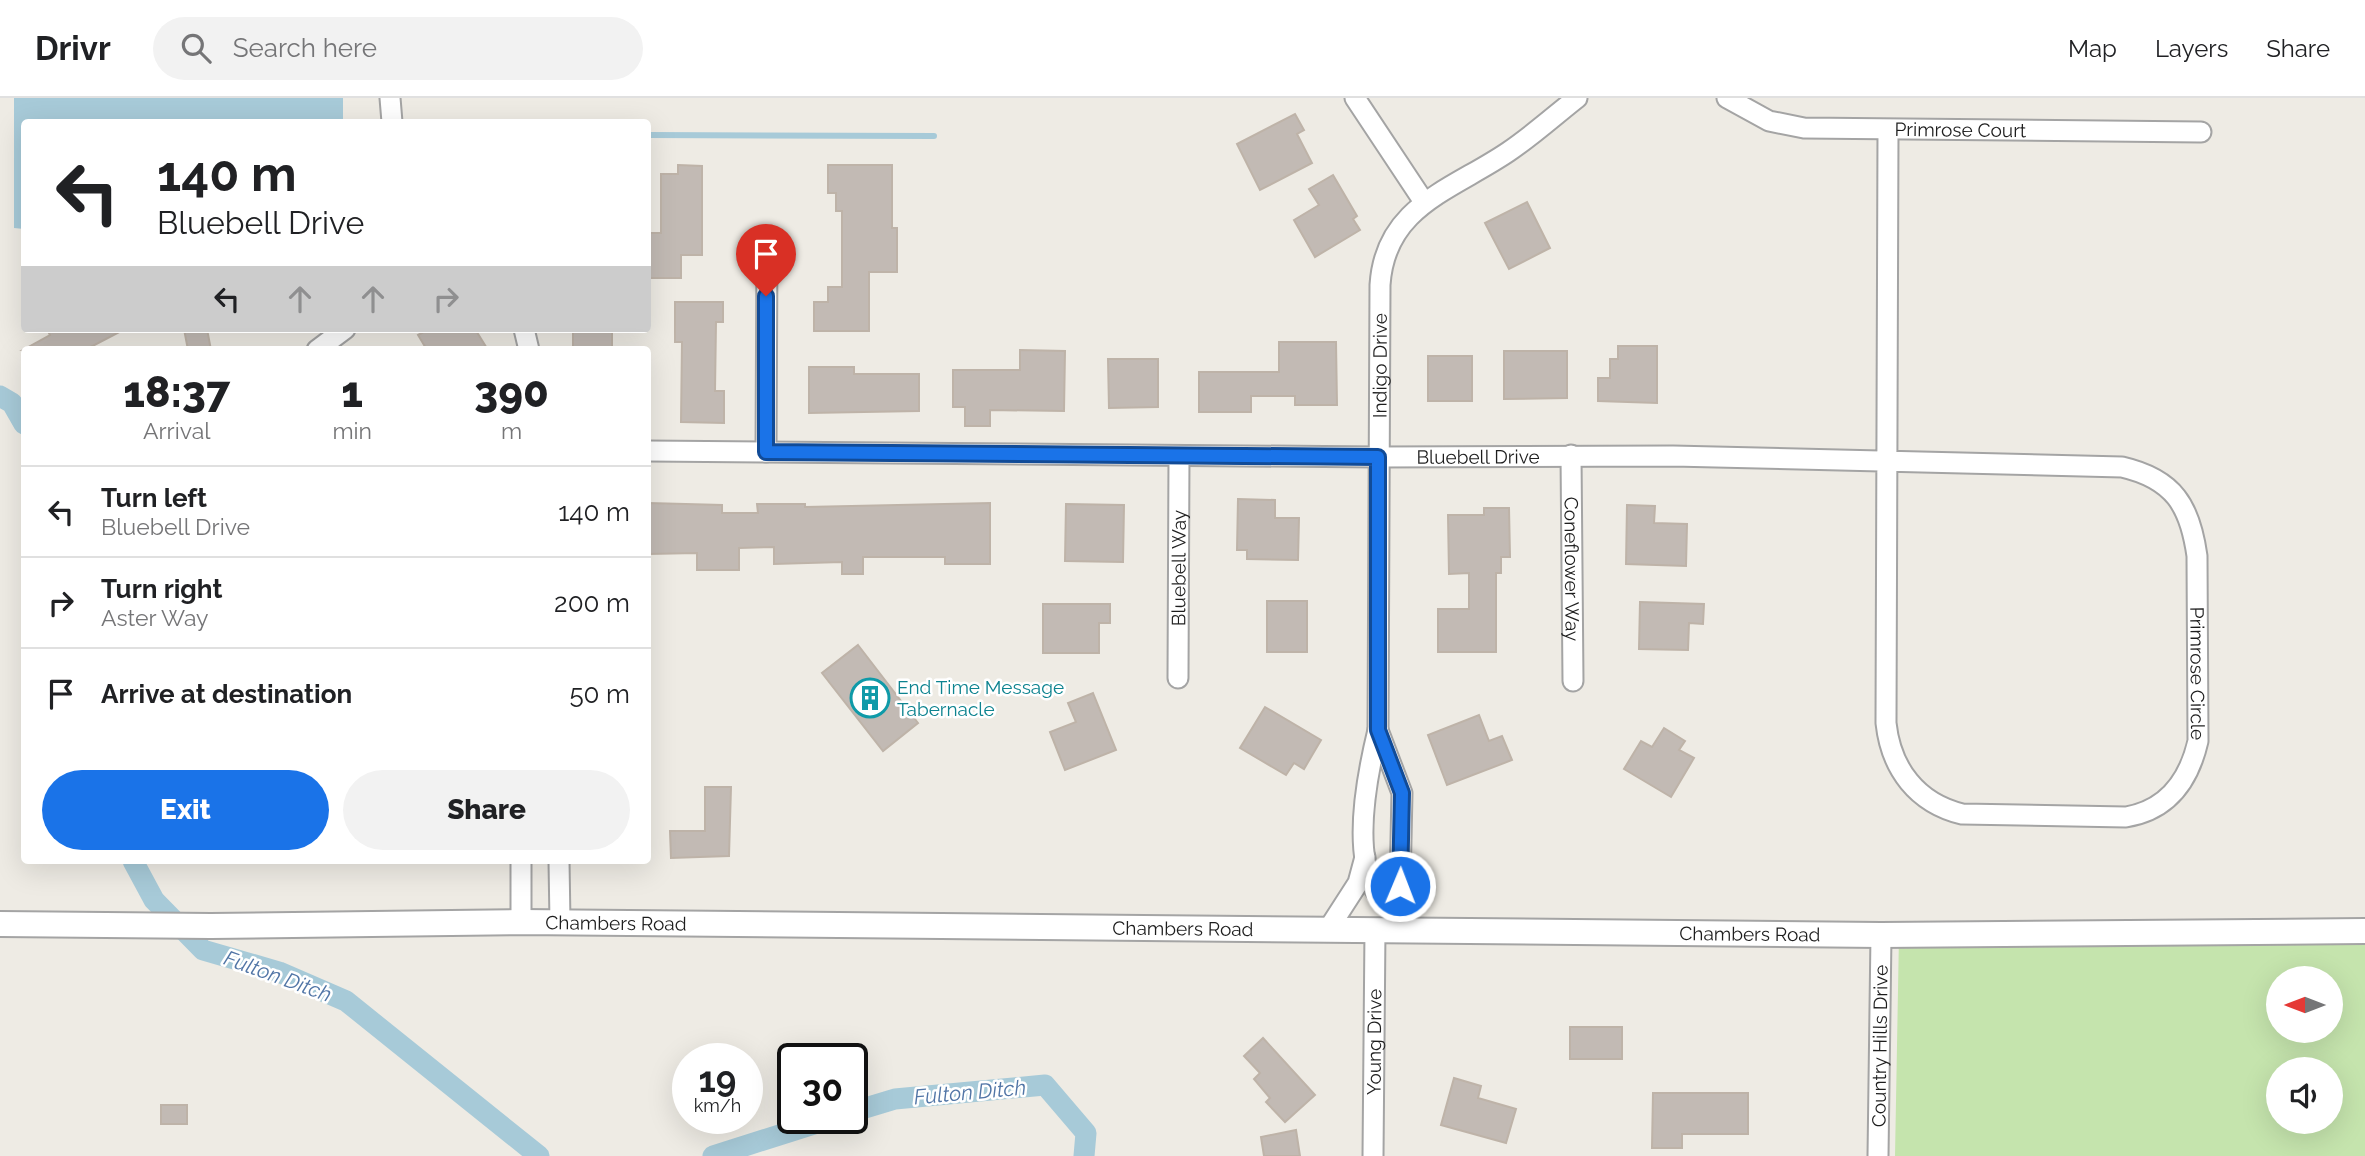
<!DOCTYPE html>
<style>
:root{--surface:#fff;--page:#f2f2f2;--text:#202124;--muted:#757577;--line:#e0e0e0;--accent:#1a73e8}
body{margin:0;font-family:Raleway,sans-serif;background:var(--page);color:var(--text);height:100vh;display:flex;flex-direction:column;font-size:26px;white-space:nowrap}
*{box-sizing:border-box;margin:0}
p{font-size:23px;color:var(--muted)}
.icon{flex:none;width:38px;height:38px;fill:none;stroke:currentColor;stroke-width:2;stroke-linecap:round;stroke-linejoin:round}
.map{position:relative;flex:1;overflow:hidden}
.drawer{position:absolute;left:21px;top:248px;width:630px;height:518px;display:flex;flex-direction:column;background:var(--surface);border-radius:7px;box-shadow:0 7px 28px #0002}
.drawer>*{flex:none}
.guide{position:absolute;left:21px;top:21px;width:630px;height:214px;border-radius:7px;box-shadow:0 7px 28px #0002;background:#fff;color:var(--text);overflow:hidden}
.needle{width:46px;rotate:270deg}
.controls{position:absolute;left:2266px;top:868px;display:grid;gap:14px}
.controls a{display:grid;place-items:center;width:77px;height:77px;border-radius:50%;background:var(--surface);box-shadow:0 7px 28px #0002;font-size:35px}
.speed{position:absolute;left:672px;top:945px;display:flex;gap:14px;font-size:35px;font-weight:700;text-align:center}
.speed>*{display:grid;place-content:center;width:91px;height:91px;border-radius:50%;background:var(--surface);box-shadow:0 7px 28px #0002;line-height:1}
.speed small{font-size:18px;font-weight:400}
.speed .limit{border:4px solid #111;border-radius:10px;background:#fff;color:#111}
.pin{position:absolute;display:grid;place-items:center;width:60px;height:60px;color:#fff;margin:-72px -30px;border-radius:50% 50% 50% 0;rotate:-45deg;box-shadow:0 0 7px #0007}
.pin .icon{rotate:45deg}
.me{position:absolute;width:77px;margin:-38px;rotate:1deg;stroke-linejoin:round;filter:drop-shadow(0 0 5px #0008)}
.turn{display:flex;align-items:center;gap:24px;height:147px;padding:0 21px;font-size:32px}
.turn .icon{width:91px;height:91px;stroke-width:2.5}
.turn b{display:block;font-size:49px;line-height:60px}
.lanes{display:flex;align-items:center;height:66px;padding:0 21px;background:#0003;justify-content:center;gap:35px;direction:ltr}
.lanes .off{opacity:.35}
.eta{display:flex;justify-content:space-evenly;align-items:center;height:119px;text-align:center}
.eta b{font-size:42px;font-weight:800;line-height:49px}
.cta{display:flex;gap:14px;margin-top:auto;padding:14px 21px}
.cta a{flex:1;height:80px;border-radius:42px;background:var(--accent);color:#fff;font-size:28px;font-weight:800;line-height:80px;text-align:center}
.cta a+a{background:var(--page);color:var(--text)}
ul{padding:0;list-style:none}
li{display:flex;align-items:center;gap:21px;height:91px;padding:0 21px;border-top:2px solid var(--line)}
li div{flex:1}
li b{display:block;font-size:26px}
li em{font-style:normal}
header{display:flex;align-items:center;gap:42px;box-sizing:border-box;height:98px;padding:0 35px;background:var(--surface);border-bottom:2px solid var(--line)}
header strong{font-size:33px}
nav{display:flex;gap:38px;margin-inline-start:auto;font-size:24px}
.search{width:490px;height:63px;background:var(--page);display:flex;align-items:center;gap:18px;box-sizing:border-box;padding:0 24px;border-radius:38px;color:var(--muted);font-size:26px}
.map>svg:first-child{display:block}
.grass{fill:#c5e4ad;fill-rule:evenodd}
.water{fill:#a7cad8}
.lines{fill:none;stroke-linecap:round;stroke-linejoin:round}
.stream{stroke:#a7cad8;stroke-width:6}
.canal{stroke:#a7cad8;stroke-width:21}
.building{fill:#c2bab4;stroke:#beb3a8;stroke-width:2}
.minor-casing{stroke:#a4a4a4;stroke-width:23}
.tertiary-casing{stroke:#a4a4a4;stroke-width:28}
.minor{stroke:#fff;stroke-width:19}
.tertiary{stroke:#fff;stroke-width:24}
.route-casing{stroke:#114b97;stroke-width:18}
.route{stroke:#1a73e8;stroke-width:12}
.labels{text-anchor:middle;dominant-baseline:central;stroke-width:5;stroke-linejoin:round;paint-order:stroke}
.street-label{font-size:19px;fill:#1d1d1d;stroke:#fff}
.culture-label{font-size:19px;fill:#0d838f;stroke:#fff;text-anchor:start}
.water-label{font-size:21px;font-style:italic;fill:#5175a6;stroke:#fff}
</style>
<header>
<strong>Drivr</strong>
<div class="search"><svg class="icon" aria-label="search" viewBox="0 0 24 24"><circle cx="10" cy="10" r="6"/><path d="M15 15l6 6"/></svg>Search here</div>
<nav><a>Map</a><a>Layers</a><a>Share</a></nav>
</header>
<div class="map">
<svg width="2365" height="1058" viewBox="0 0 2365 1058">
<rect width="100%" height="100%" fill="#eeebe4"/>
<path class="grass" d="M2365,830V1058H1895L1899,837ZM2278,880H2331V933H2278ZM2278,971H2331V1024H2278Z"/>
<polygon class="water" points="14,0 343,0 343,24 24,24 24,131 14,130"/>
<g class="lines">
<polyline class="stream" points="648,37 934,38"/>
<g class="canal">
<polyline points="0,298 12,305 24,326"/>
<polyline points="133,763 154,802 203,852 279,874 346,903 539,1058"/>
<polyline points="852,1014 895,1001 1045,987 1086,1035 1084,1058"/>
<polyline points="713,1058 833,1020"/>
</g>
</g>
<g class="building">
<polygon points="1295,16 1304,32 1297,36 1312,65 1260,92 1237,46"/>
<polygon points="678,67 702,68 702,157 681,157 681,180 648,180 648,135 661,135 661,76 678,76"/>
<polygon points="828,67 892,67 892,130 897,130 897,174 869,174 869,233 814,233 814,204 828,204 828,189 842,189 842,113 836,113 836,95 828,95"/>
<polygon points="1333,77 1357,118 1353,121 1360,132 1315,159 1294,122 1319,107 1309,91"/>
<polygon points="1527,104 1550,150 1509,171 1485,125"/>
<polygon points="675,204 723,204 723,224 716,224 715,293 724,293 724,325 681,324 682,244 675,244"/>
<polygon points="47,231 125,231 85,252 23,252 50,237"/>
<polygon points="184,231 207,231 211,252 188,252"/>
<polygon points="429,231 475,231 488,252 427,252 418,237"/>
<rect x="573" y="231" width="39" height="20"/>
<polygon points="1279,244 1336,244 1337,307 1295,307 1295,298 1251,298 1251,314 1199,314 1199,274 1279,274"/>
<polygon points="1618,248 1657,248 1657,305 1598,303 1598,280 1610,280 1610,261 1618,261"/>
<polygon points="1020,252 1065,253 1064,313 990,312 990,328 965,328 965,309 953,309 953,272 1020,272"/>
<polygon points="1504,253 1567,253 1567,300 1504,301"/>
<rect x="1428" y="258" width="44" height="45"/>
<polygon points="1108,261 1158,261 1158,309 1109,310"/>
<polygon points="809,269 854,269 854,276 919,276 919,313 809,315"/>
<polygon points="1238,401 1275,402 1275,420 1299,420 1298,462 1247,461 1247,452 1237,452"/>
<polygon points="648,405 722,407 722,415 758,415 757,406 805,406 805,409 990,405 990,466 945,466 945,459 863,459 863,476 842,476 842,464 774,466 774,449 739,450 739,472 697,472 697,455 648,456"/>
<polygon points="1066,406 1124,407 1123,464 1065,463"/>
<polygon points="1627,407 1655,408 1654,425 1687,426 1686,468 1626,466"/>
<polygon points="1484,410 1509,410 1510,459 1501,459 1501,475 1496,475 1496,554 1438,554 1438,511 1469,511 1469,475 1449,476 1448,417 1484,417"/>
<rect x="1267" y="503" width="40" height="51"/>
<polygon points="1640,504 1704,506 1703,526 1689,525 1688,552 1639,551"/>
<polygon points="1043,506 1110,506 1110,525 1099,525 1099,555 1043,555"/>
<polygon points="858,547 918,625 883,653 822,575"/>
<polygon points="1093,595 1116,652 1065,672 1050,634 1076,624 1068,605"/>
<polygon points="1265,609 1321,642 1304,671 1294,665 1286,677 1240,650"/>
<polygon points="1479,617 1489,643 1502,638 1512,662 1447,687 1428,637"/>
<polygon points="1664,630 1685,643 1679,652 1694,660 1671,699 1624,671 1641,643 1652,649"/>
<polygon points="705,689 731,689 729,758 671,760 670,733 705,733"/>
<rect x="1570" y="929" width="52" height="32"/>
<polygon points="1263,940 1315,997 1285,1024 1266,1004 1270,1000 1254,981 1260,975 1244,958"/>
<polygon points="1454,980 1481,988 1478,1000 1516,1011 1506,1045 1441,1027"/>
<polygon points="1653,995 1748,995 1748,1036 1682,1036 1682,1050 1652,1050"/>
<rect x="161" y="1007" width="26" height="19"/>
<polygon points="1296,1032 1300,1058 1264,1058 1261,1039"/>
</g>
<g class="lines">
<defs>
<g id="minor">
<polyline points="390,0 392,24"/>
<polyline points="1355,0 1424,104"/>
<path id="s1" d="M1727,0L1769,23L1804,30L2201,34"/>
<polyline points="524,231 529,252"/>
<polyline points="317,252 345,231"/>
<path id="s2" d="M648,353L1378,359L1673,358L2122,369C2174,381 2190,408 2197,458L2198,643C2189,682 2168,712 2126,719L1962,716C1917,705 1891,671 1886,625L1888,32"/>
<polyline points="766,354 767,147"/>
<path id="s3" d="M1571,357L1573,583"/>
<path id="s4" d="M1178,580L1179,358"/>
<polyline points="1378,632 1402,695 1400,788 1407,828"/>
<polyline points="559,763 560,824"/>
<polyline points="521,824 521,763"/>
<polyline points="1329,830 1358,785 1365,759"/>
<path id="s5" d="M1407,831C1396,818 1381,804 1373,788C1353,748 1368,673 1378,632L1380,187C1385,108 1452,92 1508,54C1532,38 1554,18 1577,0"/>
<path id="s6" d="M1373,1058L1375,831"/>
<path id="s7" d="M1878,1058L1881,837"/>
</g>
<g id="tertiary">
<path id="s8" d="M0,826L211,828L521,824L1881,837L2365,833"/>
</g>
</defs>
<use href="#minor" class="minor-casing"/>
<use href="#tertiary" class="tertiary-casing"/>
<use href="#minor" class="minor"/>
<use href="#tertiary" class="tertiary"/>
</g>
<g class="lines">
<defs>
<polyline id="route" points="766,198 766,354 1378,359 1378,632 1402,695 1400,788"/>
</defs>
<use href="#route" class="route-casing"/>
<use href="#route" class="route"/>
</g>
<defs>
<symbol id="building-ring" viewBox="-11 -11 22 22"><circle r="9.5" fill="#fff" stroke="#0f9aa8" stroke-width="1.5"/><path d="M-4-6H4V6H1V3H-1V6H-4ZM-2.5-4.3h1.7v1.8h-1.7ZM.8-4.3h1.7v1.8H.8ZM-2.5-1h1.7V.8h-1.7ZM.8-1h1.7V.8H.8Z" fill="#0f9aa8"/></symbol>
</defs>
<g fill-rule="evenodd">
<use href="#building-ring" x="848" y="578" width="44" height="44"/>
</g>
<g class="labels">
<g class="street-label">
<text stroke="none"><textPath href="#s1" startOffset="240">Primrose Court</textPath></text>
<text stroke="none"><textPath href="#s5" startOffset="578">Indigo Drive</textPath></text>
<text stroke="none"><textPath href="#s2" startOffset="830">Bluebell Drive</textPath></text>
<text stroke="none"><textPath href="#s4" startOffset="110">Bluebell Way</textPath></text>
<text stroke="none"><textPath href="#s3" startOffset="114">Coneflower Way</textPath></text>
<text stroke="none"><textPath href="#s2" startOffset="1718">Primrose Circle</textPath></text>
<text stroke="none"><textPath href="#s8" startOffset="616">Chambers Road</textPath></text>
<text stroke="none"><textPath href="#s8" startOffset="1183">Chambers Road</textPath></text>
<text stroke="none"><textPath href="#s8" startOffset="1750">Chambers Road</textPath></text>
<text stroke="none"><textPath href="#s6" startOffset="114">Young Drive</textPath></text>
<text stroke="none"><textPath href="#s7" startOffset="110">Country Hills Drive</textPath></text>
</g>
<g class="culture-label">
<text x="897" y="589">End Time Message<tspan x="897" dy="22">Tabernacle</tspan></text>
</g>
<g class="water-label">
<text transform="translate(278 878) rotate(20)">Fulton Ditch</text>
<text transform="translate(970 994) rotate(-5)">Fulton Ditch</text>
</g>
</g>
</svg>
<div class="controls">
<a><svg class="needle" viewBox="-14 -14 28 28"><path d="M0-13l5 13h-10z" fill="#e53935"/><path d="M0 13l5-13h-10z" fill="#757577"/></svg></a>
<a><svg class="icon" aria-label="sound" viewBox="0 0 24 24"><path d="M4 9h4l5-4v14l-5-4H4zM17 9q2 3 0 6"/></svg></a>
</div>
<div class="speed"><div>19<small>km/h</small></div><div class="limit">30</div></div>
<div class="pin" style="left:766px;top:198px;background:#d93025"><svg class="icon" aria-label="arrive" viewBox="0 0 24 24"><path d="M6 21V4h12l-3 4 3 4H6"/></svg></div>
<svg class="me" style="left:1400px;top:788px" viewBox="-20 -20 40 40"><circle r="17" fill="#1a73e8" stroke="#fff" stroke-width="3"/><path d="M0-11L8 9 0 5-8 9z" fill="#fff"/></svg>
<div class="guide">
<div class="turn"><svg class="icon" aria-label="left" viewBox="0 0 24 24"><path d="M17 20v-9H6M10 6l-5 5 5 5"/></svg><div><b>140 m</b>Bluebell Drive</div></div>
<div class="lanes"><svg class="icon" aria-label="left" viewBox="0 0 24 24"><path d="M17 20v-9H6M10 6l-5 5 5 5"/></svg><svg class="icon off" aria-label="ahead" viewBox="0 0 24 24"><path d="M12 20V5M6 11l6-6 6 6"/></svg><svg class="icon off" aria-label="ahead" viewBox="0 0 24 24"><path d="M12 20V5M6 11l6-6 6 6"/></svg><svg class="icon off" aria-label="right" viewBox="0 0 24 24"><path d="M7 20v-9h11M14 6l5 5-5 5"/></svg></div>
</div>
<section class="drawer">
<div class="eta">
<div><b>18:37</b><p>Arrival</p></div>
<div><b>1</b><p>min</p></div>
<div><b>390</b><p>m</p></div>
</div>
<ul>
<li><svg class="icon" aria-label="left" viewBox="0 0 24 24"><path d="M17 20v-9H6M10 6l-5 5 5 5"/></svg><div><b>Turn left</b><p>Bluebell Drive</p></div><em>140 m</em></li>
<li><svg class="icon" aria-label="right" viewBox="0 0 24 24"><path d="M7 20v-9h11M14 6l5 5-5 5"/></svg><div><b>Turn right</b><p>Aster Way</p></div><em>200 m</em></li>
<li><svg class="icon" aria-label="arrive" viewBox="0 0 24 24"><path d="M6 21V4h12l-3 4 3 4H6"/></svg><div><b>Arrive at destination</b></div><em>50 m</em></li>
</ul>
<div class="cta"><a>Exit</a><a>Share</a></div>
</section>
</div>
